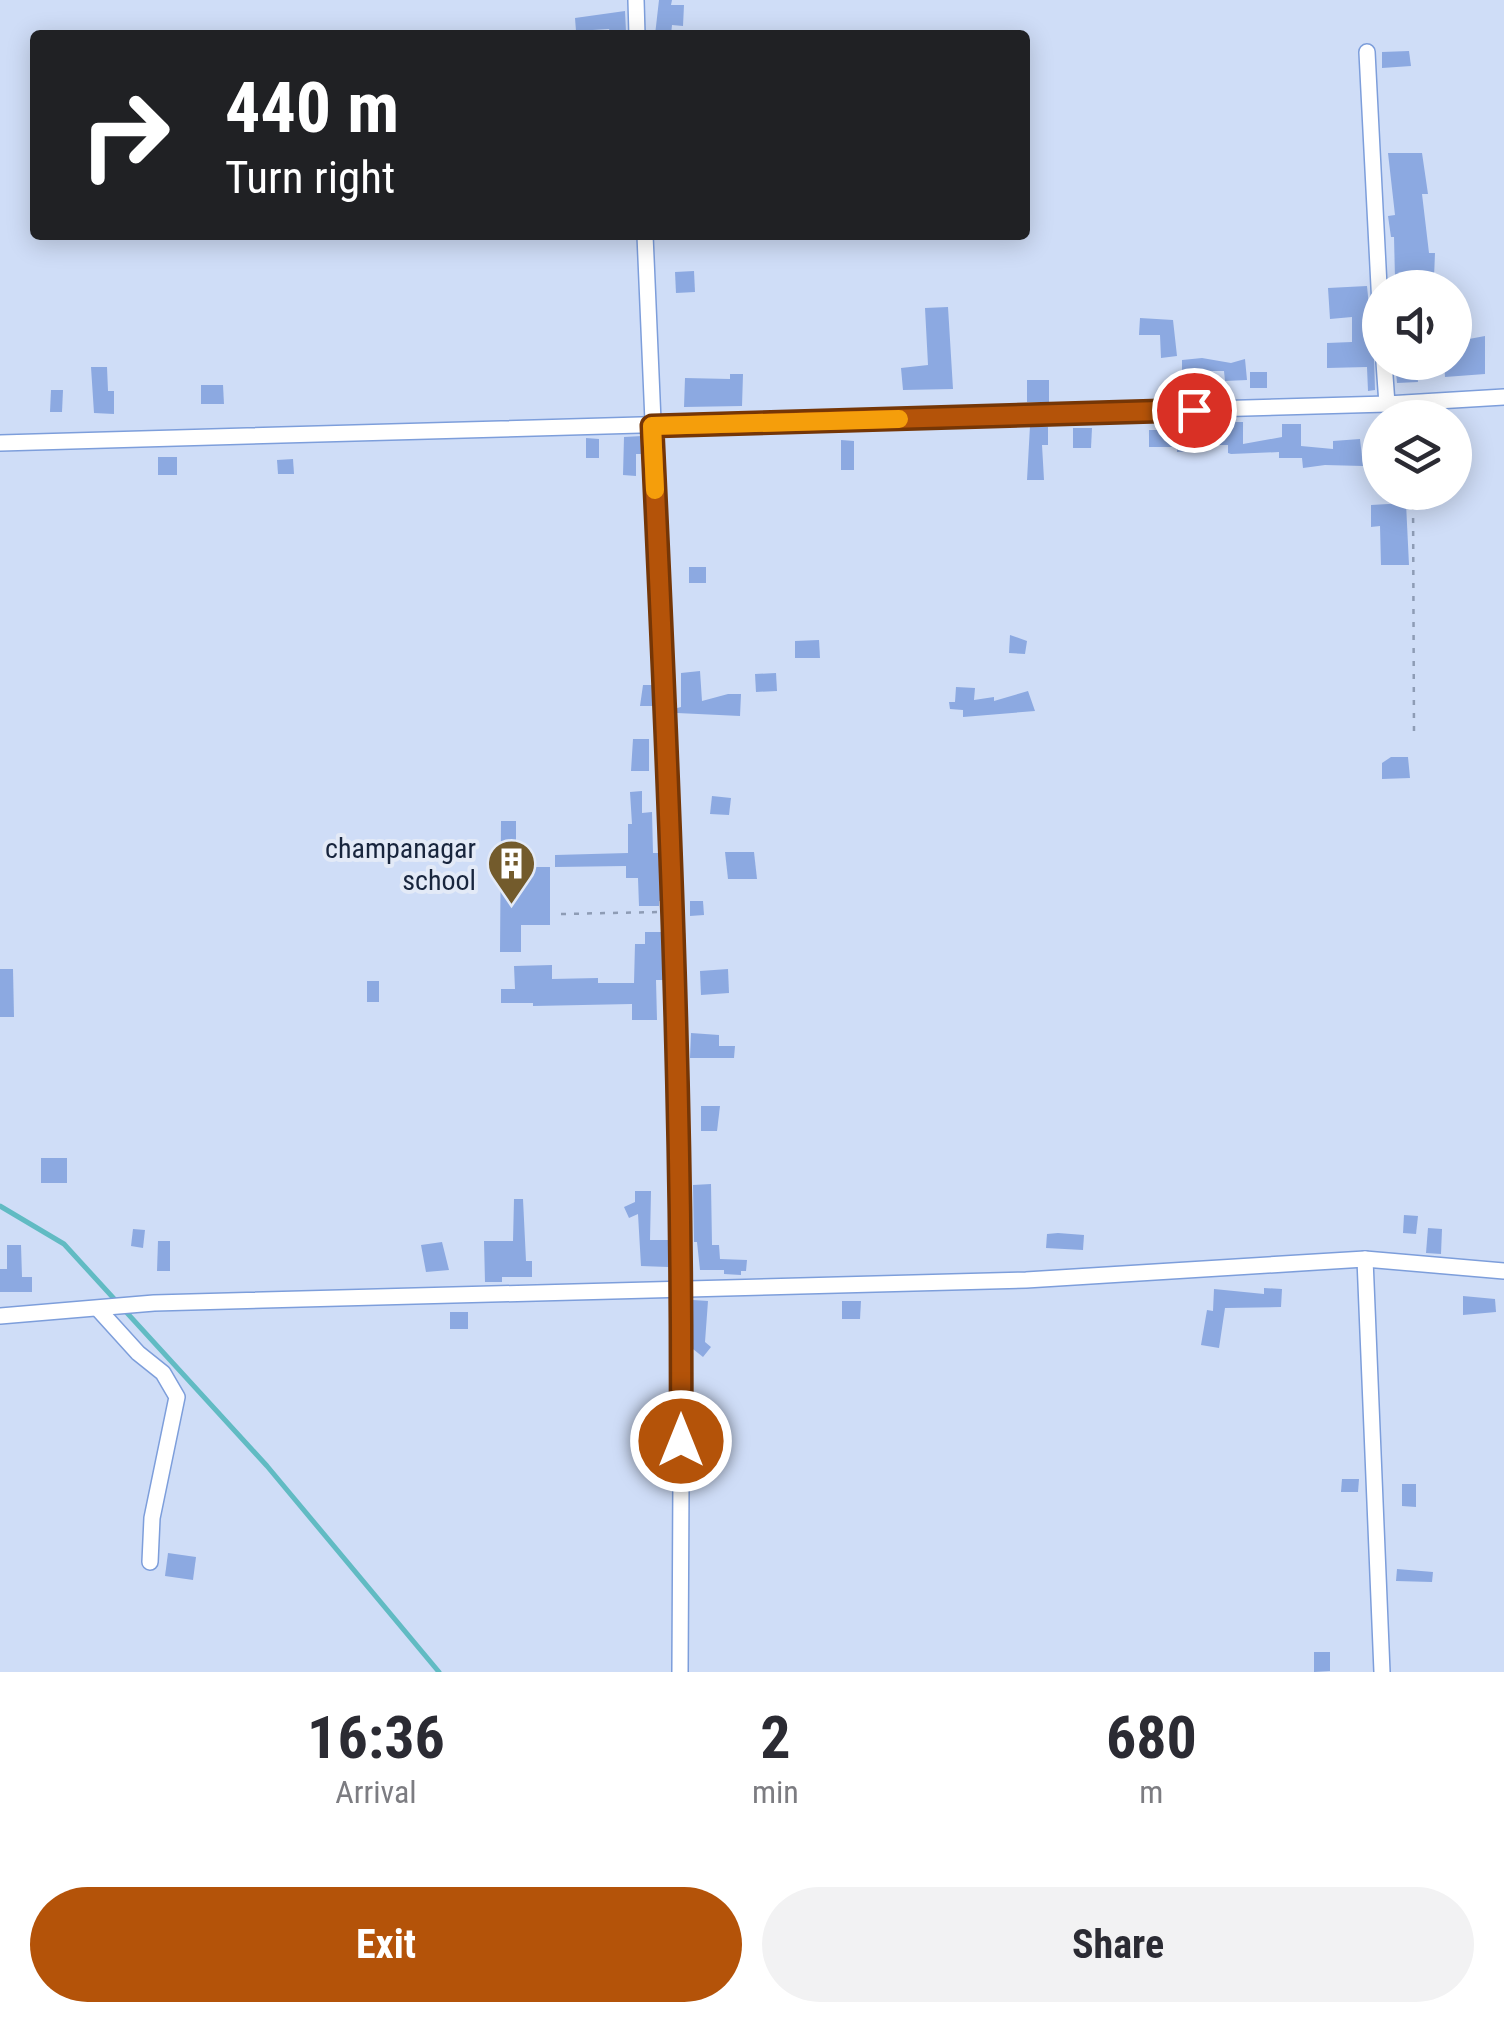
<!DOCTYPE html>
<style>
:root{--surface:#fff;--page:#f2f2f3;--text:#2b2b33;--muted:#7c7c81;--accent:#b45309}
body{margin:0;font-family:"Roboto Condensed",sans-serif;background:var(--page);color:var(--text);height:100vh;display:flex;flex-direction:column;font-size:38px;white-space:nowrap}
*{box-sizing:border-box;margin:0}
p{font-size:32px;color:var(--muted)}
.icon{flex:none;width:55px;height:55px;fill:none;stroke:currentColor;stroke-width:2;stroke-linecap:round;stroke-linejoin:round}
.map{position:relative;height:1672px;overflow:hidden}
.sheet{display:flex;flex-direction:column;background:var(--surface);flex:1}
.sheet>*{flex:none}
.guide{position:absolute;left:30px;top:30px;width:1000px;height:210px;border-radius:10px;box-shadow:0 5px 25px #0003;background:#202124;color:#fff;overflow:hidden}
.controls{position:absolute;left:1362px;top:270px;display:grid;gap:20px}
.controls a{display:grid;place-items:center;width:110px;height:110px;border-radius:50%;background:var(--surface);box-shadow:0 5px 25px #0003;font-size:50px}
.pin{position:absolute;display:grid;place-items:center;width:85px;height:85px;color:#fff;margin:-42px;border:5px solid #fff;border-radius:50%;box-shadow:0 2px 10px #0007}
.me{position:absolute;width:110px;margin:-55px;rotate:0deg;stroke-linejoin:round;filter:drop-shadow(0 0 8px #0008)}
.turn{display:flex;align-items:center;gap:35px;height:210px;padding:0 30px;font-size:45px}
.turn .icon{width:130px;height:130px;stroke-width:2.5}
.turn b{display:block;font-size:70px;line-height:85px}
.eta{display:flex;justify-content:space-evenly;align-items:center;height:170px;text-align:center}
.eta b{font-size:60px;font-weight:700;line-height:70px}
.button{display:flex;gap:20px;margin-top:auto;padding:20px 30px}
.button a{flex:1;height:115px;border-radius:60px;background:var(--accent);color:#fff;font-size:40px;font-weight:700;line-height:115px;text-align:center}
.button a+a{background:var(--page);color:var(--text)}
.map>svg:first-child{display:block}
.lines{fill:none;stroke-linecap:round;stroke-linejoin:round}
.stream{stroke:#61bbc3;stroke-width:5}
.building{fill:#8ca9e1}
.minor-casing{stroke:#7d9edb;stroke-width:18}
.path{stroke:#8e9cb5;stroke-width:2.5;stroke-dasharray:5 8;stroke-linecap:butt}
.minor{stroke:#fff;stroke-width:15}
.route-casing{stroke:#753606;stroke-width:25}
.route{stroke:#b45309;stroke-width:18}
.slow{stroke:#f59e0b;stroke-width:18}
.labels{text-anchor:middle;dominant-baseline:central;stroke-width:8;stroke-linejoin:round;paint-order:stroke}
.poi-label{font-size:28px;fill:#18253d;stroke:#e3eaf7;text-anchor:end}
</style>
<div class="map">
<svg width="1504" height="1672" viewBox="0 0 1504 1672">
<rect width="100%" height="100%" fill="#cfddf7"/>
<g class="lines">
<polyline class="stream" points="0,1206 64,1244 267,1466 439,1672"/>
</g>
<g class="building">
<polygon points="659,0 672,0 671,5 684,5 683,26 672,25 671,35 655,35"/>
<polygon points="625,11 626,32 610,32 609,29 576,31 575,18"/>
<polygon points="1409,51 1411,66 1382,68 1382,52"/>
<polygon points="1388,153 1422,153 1428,194 1422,194 1429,253 1435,253 1434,278 1395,278 1394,237 1391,237 1388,216 1395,215"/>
<polygon points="694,271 695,292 676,293 675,272"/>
<polygon points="1367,286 1374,357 1375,390 1368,391 1367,367 1327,368 1327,343 1352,342 1352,317 1330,319 1328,288"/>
<polygon points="948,307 953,389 903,390 901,368 928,365 925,308"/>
<polygon points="1140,318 1173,320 1177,356 1161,358 1160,335 1139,335"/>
<polygon points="1485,336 1485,374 1445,377 1444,362 1455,362 1455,356 1462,356 1469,339"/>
<polygon points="1202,358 1231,363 1245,359 1247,380 1225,381 1224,371 1182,371 1182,360"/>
<polygon points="1395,362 1416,362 1418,382 1397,383"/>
<polygon points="91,367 107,367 108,391 114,391 114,414 94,413"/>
<rect x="1250" y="372" width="17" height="16"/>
<polygon points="730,374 743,374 742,406 684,407 685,378 730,379"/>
<rect x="1027" y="380" width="22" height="22"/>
<polygon points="201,385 223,385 224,404 201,404"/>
<polygon points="51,390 63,390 62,412 50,412"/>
<polygon points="1228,422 1243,422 1243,444 1282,437 1282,424 1301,424 1301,446 1333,449 1333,441 1360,439 1363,466 1325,465 1303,468 1302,458 1279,458 1279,452 1231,454 1228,453 1228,445 1194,445 1194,451 1177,452 1177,447 1149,447 1149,430 1228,430"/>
<polygon points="1030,426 1048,427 1048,445 1042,445 1044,480 1027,480"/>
<polygon points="1073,428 1092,428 1091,448 1073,448"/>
<polygon points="642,436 643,454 636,454 636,476 623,475 624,437"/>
<polygon points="586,438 599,439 599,458 586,458"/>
<polygon points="841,440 854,441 854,470 841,470"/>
<rect x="158" y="457" width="19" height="18"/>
<polygon points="293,459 294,474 278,474 277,460"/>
<polygon points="1406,503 1409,565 1381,565 1380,526 1371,527 1371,505"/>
<rect x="689" y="567" width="17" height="16"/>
<polygon points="1010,635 1027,641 1025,654 1009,653"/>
<polygon points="819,640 820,658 795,658 795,641"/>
<polygon points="700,671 702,701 728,694 741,694 740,716 677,713 677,708 681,707 681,673"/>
<polygon points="776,673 777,691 756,692 755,674"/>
<polygon points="643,685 653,685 654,706 640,706"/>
<polygon points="956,687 975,688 974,700 994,697 994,701 1028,691 1035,711 963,717 963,710 950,709 949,702 955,702"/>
<polygon points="633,739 649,739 649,771 631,771"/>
<polygon points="1391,757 1408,757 1410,778 1382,779 1382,763"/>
<polygon points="642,791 642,813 652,812 653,853 658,853 662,901 659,901 659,906 639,906 638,878 626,878 626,866 555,867 555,855 628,853 628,824 632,824 630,792"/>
<polygon points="712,796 731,798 729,815 710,814"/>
<polygon points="501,821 516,821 516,863 522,863 522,867 550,867 550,925 521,925 521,952 500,952"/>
<polygon points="725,852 754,852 757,879 728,879"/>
<polygon points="690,901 703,901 704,915 690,916"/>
<polygon points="645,932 663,932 664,980 656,980 657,1020 632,1020 632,1004 533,1006 533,1003 501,1003 501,989 515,989 514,966 552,965 552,979 598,978 598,983 634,983 635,944 645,944"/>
<polygon points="0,969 13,969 14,1017 0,1017"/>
<polygon points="728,969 729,993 701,995 700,971"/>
<rect x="367" y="981" width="12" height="21"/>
<polygon points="691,1033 719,1035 719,1046 735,1046 734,1058 690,1058"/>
<polygon points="701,1106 720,1106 717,1131 701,1131"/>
<rect x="41" y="1158" width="26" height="25"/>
<polygon points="711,1184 712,1245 719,1245 720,1259 747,1260 746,1271 741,1271 741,1275 724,1274 724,1270 700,1270 697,1242 694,1242 693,1185"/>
<polygon points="635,1191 651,1191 650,1240 668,1240 668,1267 641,1266 638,1214 629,1218 624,1207 635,1202"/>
<polygon points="514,1199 523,1199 526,1261 532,1261 532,1277 502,1277 502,1282 485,1282 484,1241 513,1241"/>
<polygon points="1404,1215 1418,1216 1416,1234 1403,1233"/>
<polygon points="1428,1228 1442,1229 1441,1254 1426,1253"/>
<polygon points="133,1229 145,1230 143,1248 131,1246"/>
<polygon points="1058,1233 1084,1235 1083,1250 1046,1248 1047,1234"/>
<polygon points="158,1241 170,1241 170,1271 157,1271"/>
<polygon points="442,1242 449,1270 426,1272 421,1245"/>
<polygon points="7,1245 21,1245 22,1277 32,1277 32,1292 0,1292 0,1269 7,1269"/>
<polygon points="1264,1288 1282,1289 1281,1307 1225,1308 1219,1348 1201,1345 1207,1310 1213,1311 1214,1289 1264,1294"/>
<polygon points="1463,1296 1495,1299 1496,1312 1463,1315"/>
<polygon points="693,1300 708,1301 705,1342 711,1347 703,1357 693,1349"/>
<polygon points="842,1301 861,1301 860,1319 842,1319"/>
<rect x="450" y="1312" width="18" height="17"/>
<polygon points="1342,1479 1359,1479 1358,1492 1341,1492"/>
<polygon points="1402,1484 1416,1484 1416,1507 1402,1506"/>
<polygon points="168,1553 196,1557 193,1580 165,1576"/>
<polygon points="1397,1569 1433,1572 1432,1582 1396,1581"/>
<polygon points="1314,1652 1330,1652 1330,1671 1314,1672"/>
</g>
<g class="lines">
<defs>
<g id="minor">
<polyline points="636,0 637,35"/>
<polyline points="1367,52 1380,306"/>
<polyline points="645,235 674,911 682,1289 680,1672"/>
<polyline points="1384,362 1387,404"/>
<polyline points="0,443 1387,404 1504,397"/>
<polyline points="1365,1259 1382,1672"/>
<polyline points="99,1310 138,1353 163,1373 177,1397 152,1518 150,1562"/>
<polyline points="0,1316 154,1303 1026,1280 1365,1259 1504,1271"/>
</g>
</defs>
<use href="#minor" class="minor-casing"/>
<g class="path">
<polyline points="1413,492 1414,736"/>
<polyline points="561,914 660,912"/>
</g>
<use href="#minor" class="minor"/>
</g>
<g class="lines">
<defs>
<path id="route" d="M681,1441C683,1102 668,764 652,426L1194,410"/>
</defs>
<use href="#route" class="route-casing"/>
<use href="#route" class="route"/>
<polyline class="slow" points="655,490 652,426 899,419"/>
</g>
<defs>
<symbol id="building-pin" viewBox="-11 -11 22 30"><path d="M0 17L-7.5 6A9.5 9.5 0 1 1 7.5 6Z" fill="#735b2c" stroke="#e3eaf7"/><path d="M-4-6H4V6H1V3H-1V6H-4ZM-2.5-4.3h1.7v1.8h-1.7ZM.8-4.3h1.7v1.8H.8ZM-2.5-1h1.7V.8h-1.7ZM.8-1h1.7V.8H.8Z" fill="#fff"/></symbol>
</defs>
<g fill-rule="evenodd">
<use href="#building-pin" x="484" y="836" width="55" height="75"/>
</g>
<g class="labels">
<g class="poi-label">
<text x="476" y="848">champanagar<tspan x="476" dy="32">school</tspan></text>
</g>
</g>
</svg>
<div class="controls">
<a><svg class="icon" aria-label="sound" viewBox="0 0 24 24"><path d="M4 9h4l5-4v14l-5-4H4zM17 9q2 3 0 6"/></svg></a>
<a><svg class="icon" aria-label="layers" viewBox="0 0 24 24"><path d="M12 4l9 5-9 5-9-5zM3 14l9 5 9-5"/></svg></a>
</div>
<div class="pin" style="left:1194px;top:410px;background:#d93025"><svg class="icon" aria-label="arrive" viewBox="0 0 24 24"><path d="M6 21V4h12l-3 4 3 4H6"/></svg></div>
<svg class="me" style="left:681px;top:1441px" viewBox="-20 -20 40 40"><circle r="17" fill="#b45309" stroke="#fff" stroke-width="3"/><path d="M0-11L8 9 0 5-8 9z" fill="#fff"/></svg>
<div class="guide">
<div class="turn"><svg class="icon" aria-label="right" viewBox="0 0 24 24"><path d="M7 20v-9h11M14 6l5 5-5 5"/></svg><div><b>440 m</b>Turn right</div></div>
</div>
</div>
<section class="sheet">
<div class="eta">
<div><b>16:36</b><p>Arrival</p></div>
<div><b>2</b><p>min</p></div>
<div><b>680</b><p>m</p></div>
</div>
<div class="button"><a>Exit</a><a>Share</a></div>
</section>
